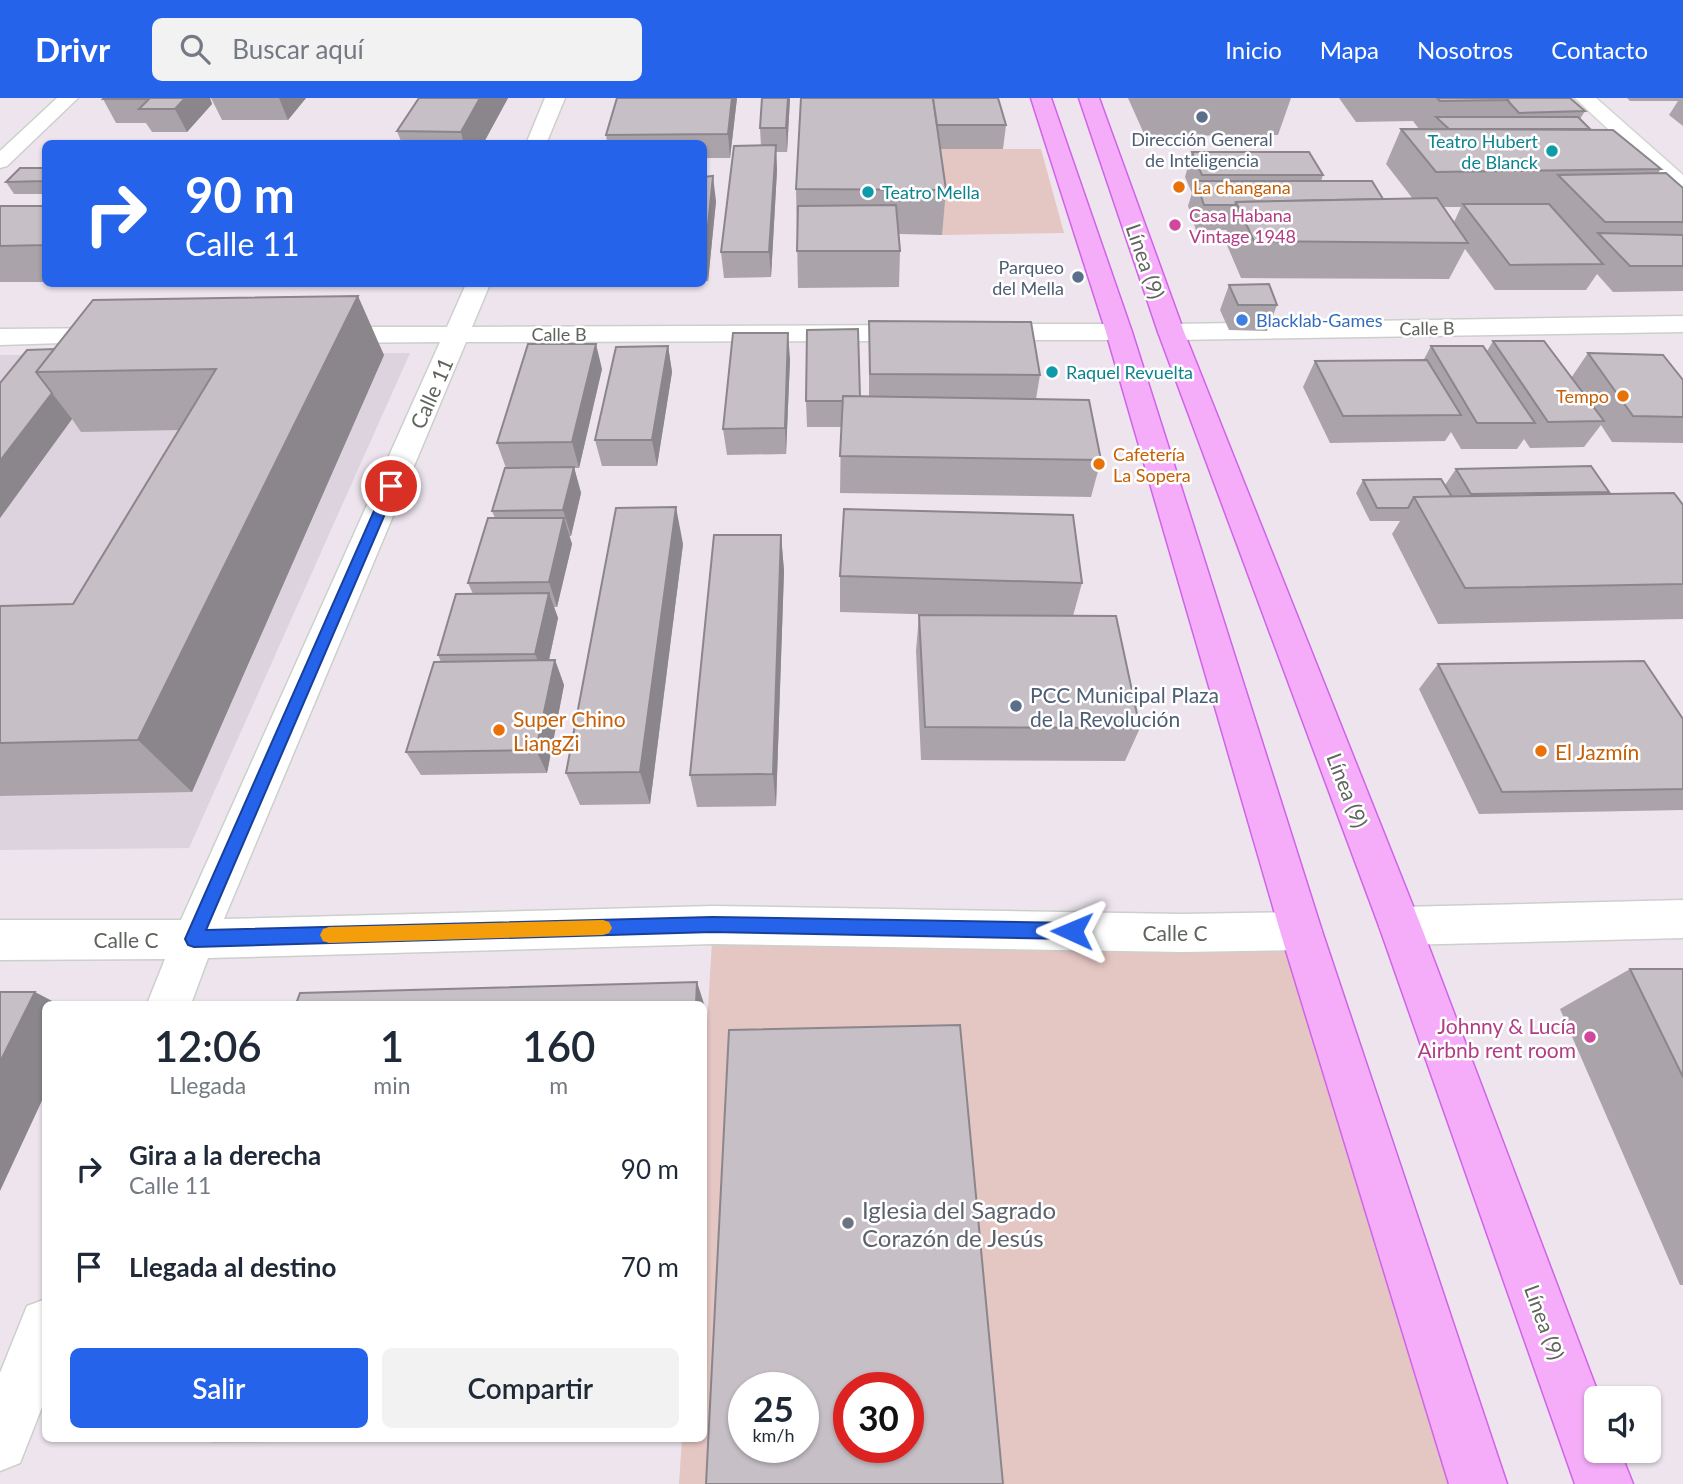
<!DOCTYPE html>
<html lang="es">
<meta charset="utf-8">
<style>
:root{--surface:#fff;--page:#f2f2f3;--text:#1f2937;--muted:#747a83;--accent:#2563eb}
body{margin:0;font-family:Lato,sans-serif;background:var(--page);color:var(--text);height:100vh;display:flex;flex-direction:column;font-size:26px;white-space:nowrap}
*{box-sizing:border-box;margin:0}
p{font-size:23px;color:var(--muted)}
.icon{flex:none;width:38px;height:38px;fill:none;stroke:currentColor;stroke-width:2;stroke-linecap:round;stroke-linejoin:round}
.map{position:relative;flex:1;overflow:hidden}
.sheet{position:absolute;left:42px;top:903px;width:665px;height:441px;display:flex;flex-direction:column;background:var(--surface);border-radius:10px;box-shadow:0 2px 5px #0004}
.sheet>*{flex:none}
.hud{position:absolute;left:42px;top:42px;width:665px;height:147px;border-radius:10px;box-shadow:0 2px 5px #0004;background:#2563eb;color:#fff;overflow:hidden}
.buttons{position:absolute;left:1584px;top:1288px;display:grid;gap:14px}
.buttons a{display:grid;place-items:center;width:77px;height:77px;border-radius:10px;background:var(--surface);box-shadow:0 2px 5px #0004;font-size:35px}
.speed{position:absolute;left:728px;top:1274px;display:flex;gap:14px;font-size:35px;font-weight:700;text-align:center}
.speed>*{display:grid;place-content:center;width:91px;height:91px;border-radius:50%;background:var(--surface);box-shadow:0 2px 5px #0004;line-height:1}
.speed small{font-size:18px;font-weight:400}
.speed .limit{border:10px solid #d22;background:#fff;color:#111}
.pin{position:absolute;display:grid;place-items:center;width:60px;height:60px;color:#fff;margin:-30px;border:4px solid #fff;border-radius:50%;box-shadow:0 2px 7px #0007}
.me{position:absolute;width:77px;margin:-38px;rotate:271deg;stroke-linejoin:round;filter:drop-shadow(0 0 5px #0008)}
.turn{display:flex;align-items:center;gap:24px;height:147px;padding:0 28px;font-size:32px}
.turn .icon{width:91px;height:91px;stroke-width:2.5}
.turn b{display:block;font-size:49px;line-height:60px}
.eta{display:flex;justify-content:space-evenly;align-items:center;height:119px;text-align:center}
.eta b{font-size:42px;font-weight:600;line-height:49px}
.cta{display:flex;gap:14px;margin-top:auto;padding:14px 28px}
.cta a{flex:1;height:80px;border-radius:10px;background:var(--accent);color:#fff;font-size:28px;font-weight:600;line-height:80px;text-align:center}
.cta a+a{background:var(--page);color:var(--text)}
ul{padding:0;list-style:none}
li{display:flex;align-items:center;gap:21px;height:98px;padding:0 28px}
li div{flex:1}
li b{display:block;font-size:26px}
li em{font-style:normal}
header{display:flex;align-items:center;gap:42px;box-sizing:border-box;height:98px;padding:0 35px;background:var(--accent);color:#fff}
header strong{font-size:33px}
nav{display:flex;gap:38px;margin-inline-start:auto;font-size:24px}
.search{width:490px;height:63px;background:var(--page);display:flex;align-items:center;gap:18px;box-sizing:border-box;padding:0 24px;border-radius:10px;color:var(--muted);font-size:26px}
.map>svg:first-child{display:block}
.industrial{fill:#dbd7dd}
.education{fill:#dcd3de}
.green{fill:#e4c6c2;fill-rule:evenodd}
.lines{fill:none;stroke-linecap:round;stroke-linejoin:round}
.street-casing{stroke:#ccd0cb;stroke-width:3}
.secondary-casing{stroke:#d1d6cf;stroke-width:3}
.primary-casing{stroke:#d063e8;stroke-width:3}
.street{fill:#fff;fill-rule:evenodd}
.secondary{fill:#fff;fill-rule:evenodd}
.primary{fill:#f5adfa;fill-rule:evenodd}
.wall{fill:#aaa4aa;fill-rule:evenodd}
.shaded-wall{fill:#8b868b}
.building{fill:#c6bfc6;stroke:#8b868b;stroke-width:2;fill-rule:evenodd}
.route{fill:#2563eb;stroke:#184099;stroke-width:2}
.slow{fill:#f59e0b}
.service-dot{fill:#5c6f8a;stroke:#fff;stroke-width:2.5}
.culture-dot{fill:#0f9aa8;stroke:#fff;stroke-width:2.5}
.food-dot{fill:#e8710a;stroke:#fff;stroke-width:2.5}
.hotel-dot{fill:#d1479c;stroke:#fff;stroke-width:2.5}
.shop-dot{fill:#3f7fe0;stroke:#fff;stroke-width:2.5}
.worship-dot{fill:#6b7280;stroke:#fff;stroke-width:2.5}
.labels{text-anchor:middle;dominant-baseline:central;stroke-width:5;stroke-linejoin:round;paint-order:stroke}
.far-service-label{font-size:18px;fill:#4e5e75;stroke:#fff}
.far-culture-label{font-size:18px;fill:#0d838f;stroke:#fff;text-anchor:start}
.far-food-label{font-size:18px;fill:#c56008;stroke:#fff;text-anchor:start}
.far-hotel-label{font-size:18px;fill:#b23c85;stroke:#fff;text-anchor:start}
.far-shop-label{font-size:18px;fill:#366cbe;stroke:#fff;text-anchor:start}
.far-street-label{font-size:18px;fill:#5f645c;stroke:#fff}
.street-label{font-size:21px;fill:#5f645c;stroke:#fff}
.service-label{font-size:21px;fill:#4e5e75;stroke:#fff;text-anchor:start}
.food-label{font-size:21px;fill:#c56008;stroke:#fff;text-anchor:start}
.hotel-label{font-size:21px;fill:#b23c85;stroke:#fff;text-anchor:end}
.near-worship-label{font-size:24px;fill:#5b616d;stroke:#fff;text-anchor:start}
</style>
<header>
<strong>Drivr</strong>
<div class="search"><svg class="icon" aria-label="search" viewBox="0 0 24 24"><circle cx="10" cy="10" r="6"/><path d="M15 15l6 6"/></svg>Buscar aquí</div>
<nav><a>Inicio</a><a>Mapa</a><a>Nosotros</a><a>Contacto</a></nav>
</header>
<div class="map">
<svg width="1683" height="1386" viewBox="0 0 1683 1386">
<rect width="100%" height="100%" fill="#ede4ee"/>
<polygon class="industrial" points="213,1341 213,1340 543,1341 212,1345"/>
<polygon class="education" points="410,255 189,750 0,752 0,257"/>
<g class="green">
<polygon points="932,51 1041,51 1064,135 942,137"/>
<path d="M713,827L1301,833L1478,1386H679L682,1341L704,1340V976ZM744,1290H803V1349H744ZM849,1290H908V1349H849Z"/>
</g>
<g class="lines">
<defs>
<g id="street">
<polygon points="57,0 78,0 7,68 0,70 0,53"/>
<polygon points="545,0 565,0 546,46 526,46"/>
<polygon points="466,186 490,186 472,229 922,227 931,230 935,235 931,240 922,243 466,244 224,821 713,808 1182,816 1301,814 1316,819 1322,833 1316,847 1301,852 1182,854 713,846 208,860 191,906 147,906 165,861 0,862 0,822 181,822 440,244 324,245 315,242 311,237 315,232 324,229 447,229"/>
<polygon points="1683,218 1683,234 1171,242 1162,239 1158,234 1162,229 1171,226"/>
<polygon points="982,226 1119,226 1128,229 1132,234 1128,239 1119,242 982,242 973,239 969,234 973,229"/>
<polygon points="117,230 126,233 130,238 126,243 0,247 0,231"/>
<polygon points="1683,802 1683,840 1400,847 1385,842 1379,828 1385,814 1400,809"/>
<polygon points="46,1201 46,1299 20,1365 0,1373 0,1275 27,1208"/>
</g>
<polygon id="secondary" points="1575,0 1596,0 1683,77 1683,96 1675,94"/>
<g id="primary">
<polygon points="1031,0 1051,0 1132,234 1322,833 1507,1386 1449,1386 1280,833 1106,234"/>
<polygon points="1079,0 1099,0 1184,234 1421,828 1600,1300 1596,1300 1596,1353 1620,1353 1633,1386 1575,1386 1379,828 1158,234"/>
</g>
</defs>
<use href="#street" class="street-casing"/>
<use href="#secondary" class="secondary-casing"/>
<use href="#primary" class="primary-casing"/>
<use href="#street" class="street"/>
<use href="#secondary" class="secondary"/>
<use href="#primary" class="primary"/>
</g>
<g class="wall">
<polygon points="210,0 212,6 187,34 152,34 146,25 116,25 103,1"/>
<polygon points="211,0 306,0 288,22 222,22"/>
<polygon points="419,0 508,0 483,46 402,46 397,33"/>
<polygon points="737,0 730,60 704,60 704,46 590,46 607,44 606,37"/>
<polygon points="790,0 787,54 776,54 777,72 771,179 724,180 721,154 761,48 760,30"/>
<polygon points="801,0 1006,27 1003,51 940,51 946,92 942,137 899,136 900,153 899,189 798,190 796,91"/>
<polygon points="1128,0 1291,0 1278,37 1145,38"/>
<path d="M1339,0H1570L1585,13L1580,21L1590,31L1661,71L1658,75L1683,90V193L1613,194L1597,176L1586,192H1495L1465,151L1449,181L1241,180L1224,140L1227,132H1196L1188,108L1192,95L1185,79L1192,54L1323,77L1321,83L1383,101H1413L1386,66L1401,31H1419L1413,23L1356,24ZM1443,109H1461L1454,124Z"/>
<polygon points="1627,0 1683,0 1683,28 1669,17 1678,3 1630,3"/>
<polygon points="46,70 46,96 14,96 6,84"/>
<polygon points="704,79 716,103 708,183 704,183"/>
<rect x="0" y="108" width="46" height="76"/>
<polygon points="1229,187 1277,207 1267,233 1229,232 1220,212"/>
<polygon points="869,223 1040,277 1036,301 1101,362 1091,399 840,395 841,329 807,329 806,303 869,299"/>
<polygon points="1493,243 1571,280 1588,255 1683,282 1683,345 1612,344 1601,327 1584,349 1530,350 1524,341 1517,351 1461,351 1451,334 1445,343 1330,345 1303,289 1315,263 1423,263 1431,248 1487,253"/>
<polygon points="668,248 672,274 657,368 602,368 595,342"/>
<polygon points="27,252 384,257 192,694 0,698 0,508 73,506 179,332 81,334 72,321 0,420 0,285"/>
<polygon points="790,261 786,356 727,357 723,331"/>
<polygon points="602,271 579,370 574,370 581,395 571,438 569,438 572,446 557,509 554,509 558,520 549,562 555,562 564,587 547,675 421,677 406,654 441,564 438,557 473,496 468,485 495,420 492,413 506,370 497,345"/>
<polygon points="1456,371 1609,394 1607,396 1683,407 1683,521 1438,526 1392,436 1400,423 1370,423 1356,395 1363,382 1445,387"/>
<polygon points="781,437 784,473 776,708 697,709 690,677"/>
<polygon points="683,446 650,706 580,707 566,675"/>
<polygon points="840,478 1082,485 1073,518 1140,630 1125,663 921,662 916,553 919,517 949,517 840,514"/>
<polygon points="1438,566 1683,621 1683,712 1479,716 1419,591"/>
<polygon points="1630,871 1683,871 1683,1187 1680,1187 1560,911"/>
</g>
<g class="shaded-wall">
<polygon points="185,0 210,0 212,6 187,34 175,11"/>
<polygon points="279,0 306,0 288,22"/>
<polygon points="480,0 508,0 483,46 464,46 461,34"/>
<polygon points="732,0 737,0 730,60 728,36"/>
<polygon points="788,0 790,0 787,54 786,30"/>
<polygon points="776,47 777,72 771,179 769,154"/>
<polygon points="713,78 716,103 708,183 705,158"/>
<polygon points="358,198 384,257 192,694 138,642"/>
<polygon points="788,235 790,261 786,356 785,330"/>
<polygon points="596,246 602,271 579,370 572,344"/>
<polygon points="668,248 672,274 657,368 652,342"/>
<polygon points="52,295 72,321 0,420 0,363"/>
<polygon points="574,369 581,395 571,438 563,412"/>
<polygon points="676,409 683,446 650,706 640,674"/>
<polygon points="564,420 572,446 557,509 549,484"/>
<polygon points="781,437 784,473 776,708 773,676"/>
<polygon points="549,495 558,520 545,580 535,556"/>
<polygon points="555,562 564,587 547,675 536,652"/>
<polygon points="697,884 707,915 704,976 704,906 696,906"/>
<polygon points="35,894 58,906 46,906 46,994 0,1093 0,964"/>
</g>
<g class="building">
<polygon points="104,0 185,0 175,11 139,11 149,1 103,1"/>
<polygon points="419,0 480,0 461,34 397,33"/>
<polygon points="617,0 732,0 728,36 606,37"/>
<polygon points="762,0 788,0 786,30 760,30"/>
<polygon points="801,0 933,0 946,92 796,91"/>
<polygon points="933,0 998,0 1006,27 937,27"/>
<polygon points="1437,0 1506,0 1508,2 1440,3"/>
<polygon points="1506,0 1570,0 1585,13 1519,15 1507,2 1508,2"/>
<polygon points="1436,19 1578,19 1590,31 1449,31"/>
<polygon points="1401,31 1613,32 1661,71 1436,74"/>
<polygon points="671,43 671,46 590,46 590,44"/>
<polygon points="241,45 312,45 240,46"/>
<polygon points="776,47 769,154 721,154 734,48"/>
<polygon points="1192,54 1309,54 1323,77 1202,77"/>
<polygon points="20,70 46,70 46,83 6,84"/>
<polygon points="1666,75 1683,90 1683,124 1605,124 1558,77"/>
<polygon points="713,78 705,158 704,158 704,79"/>
<polygon points="1196,83 1372,83 1383,101 1236,104 1235,107 1204,107"/>
<polygon points="1437,100 1468,145 1254,143 1236,104"/>
<polygon points="1463,106 1549,106 1603,166 1510,167"/>
<polygon points="896,107 900,153 797,153 798,108"/>
<polygon points="0,108 46,108 46,147 0,148"/>
<polygon points="1598,135 1683,137 1683,168 1630,168"/>
<polygon points="1269,186 1277,207 1238,207 1229,187"/>
<polygon points="358,198 138,642 0,645 0,508 73,506 216,271 36,274 93,202"/>
<polygon points="869,223 1031,224 1040,277 870,276"/>
<polygon points="858,231 860,299 843,298 843,303 806,303 807,232"/>
<polygon points="733,235 788,235 785,330 723,331"/>
<polygon points="1493,243 1544,243 1604,323 1548,324"/>
<polygon points="528,246 596,246 572,344 497,345"/>
<polygon points="668,248 652,342 595,342 616,249"/>
<polygon points="1431,248 1483,248 1535,325 1477,325"/>
<polygon points="54,251 36,274 52,295 0,363 0,285 27,252"/>
<polygon points="1588,255 1663,257 1683,282 1683,319 1633,318"/>
<polygon points="1427,262 1461,317 1343,318 1315,263"/>
<polygon points="843,298 1089,302 1101,362 840,358"/>
<polygon points="1591,368 1609,394 1471,396 1456,371"/>
<polygon points="574,369 563,412 492,413 505,370"/>
<polygon points="1441,381 1452,399 1414,399 1408,410 1377,410 1363,382"/>
<polygon points="1674,395 1683,407 1683,486 1465,490 1414,399"/>
<polygon points="676,409 640,674 566,675 616,410"/>
<polygon points="844,411 1073,417 1082,485 840,478"/>
<polygon points="488,420 564,420 549,484 468,485"/>
<polygon points="714,437 781,437 773,676 690,677"/>
<polygon points="549,495 535,556 438,557 456,496"/>
<polygon points="919,517 1116,518 1140,630 925,629"/>
<polygon points="555,562 536,652 406,654 434,564"/>
<polygon points="1644,563 1683,621 1683,691 1502,694 1438,566"/>
<polygon points="1630,871 1683,871 1683,979"/>
<polygon points="697,884 696,906 296,906 300,895"/>
<polygon points="0,894 35,894 0,964"/>
<path d="M960,927L1003,1386H706L729,932ZM744,1290H803V1349H744ZM849,1290H908V1349H849Z"/>
</g>
<polygon class="route" points="391,384 397,388 206,832 712,819 1072,825 1078,827 1080,833 1078,838 1072,841 712,834 194,849 188,847 185,841 385,388"/>
<polygon class="slow" points="603,822 609,824 612,830 609,835 603,837 329,845 323,843 320,837 323,831 329,829"/>
<g class="service-dot">
<circle cx="1202" cy="19" r="7"/>
<circle cx="1078" cy="179" r="7"/>
<circle cx="1016" cy="608" r="7"/>
</g>
<g class="culture-dot">
<circle cx="1552" cy="53" r="7"/>
<circle cx="868" cy="94" r="7"/>
<circle cx="1052" cy="274" r="7"/>
</g>
<g class="food-dot">
<circle cx="1179" cy="89" r="7"/>
<circle cx="1623" cy="298" r="7"/>
<circle cx="1099" cy="366" r="7"/>
<circle cx="499" cy="632" r="7"/>
<circle cx="1541" cy="653" r="7"/>
</g>
<g class="hotel-dot">
<circle cx="1175" cy="127" r="7"/>
<circle cx="1590" cy="939" r="7"/>
</g>
<circle class="shop-dot" cx="1242" cy="222" r="7"/>
<circle class="worship-dot" cx="848" cy="1125" r="7"/>
<g class="labels">
<g class="far-service-label">
<text x="1202" y="41">Dirección General<tspan x="1202" dy="21">de Inteligencia</tspan></text>
<text x="1064" y="169" text-anchor="end">Parqueo<tspan x="1064" dy="21">del Mella</tspan></text>
</g>
<g class="far-culture-label">
<text x="1538" y="43" text-anchor="end">Teatro Hubert<tspan x="1538" dy="21">de Blanck</tspan></text>
<text x="882" y="94">Teatro Mella</text>
<text x="1066" y="274">Raquel Revuelta</text>
</g>
<g class="far-food-label">
<text x="1193" y="89">La changana</text>
<text x="1609" y="298" text-anchor="end">Tempo</text>
<text x="1113" y="356">Cafetería<tspan x="1113" dy="21">La Sopera</tspan></text>
</g>
<g class="far-hotel-label">
<text x="1189" y="117">Casa Habana<tspan x="1189" dy="21">Vintage 1948</tspan></text>
</g>
<g class="far-shop-label">
<text x="1256" y="222">Blacklab-Games</text>
</g>
<g class="far-street-label">
<text transform="translate(1427 230) rotate(-1)">Calle B</text>
<text x="559" y="236">Calle B</text>
</g>
<g class="street-label">
<text transform="translate(1146 163) rotate(71)">Línea (9)</text>
<text transform="translate(431 295) rotate(-66)">Calle 11</text>
<text transform="translate(1348 692) rotate(69)">Línea (9)</text>
<text x="1175" y="834">Calle C</text>
<text x="126" y="841">Calle C</text>
<text transform="translate(1545 1224) rotate(70)">Línea (9)</text>
</g>
<g class="service-label">
<text x="1030" y="596">PCC Municipal Plaza<tspan x="1030" dy="24">de la Revolución</tspan></text>
</g>
<g class="food-label">
<text x="513" y="620">Super Chino<tspan x="513" dy="24">LiangZi</tspan></text>
<text x="1555" y="653">El Jazmín</text>
</g>
<g class="hotel-label">
<text x="1576" y="927">Johnny &amp; Lucía<tspan x="1576" dy="24">Airbnb rent room</tspan></text>
</g>
<g class="near-worship-label">
<text x="862" y="1111">Iglesia del Sagrado<tspan x="862" dy="28">Corazón de Jesús</tspan></text>
</g>
</g>
</svg>
<div class="buttons">
<a><svg class="icon" aria-label="sound" viewBox="0 0 24 24"><path d="M4 9h4l5-4v14l-5-4H4zM17 9q2 3 0 6"/></svg></a>
</div>
<div class="speed"><div>25<small>km/h</small></div><div class="limit">30</div></div>
<div class="pin" style="left:391px;top:388px;background:#d93025"><svg class="icon" aria-label="arrive" viewBox="0 0 24 24"><path d="M6 21V4h12l-3 4 3 4H6"/></svg></div>
<svg class="me" style="left:1072px;top:833px" viewBox="-20 -20 40 40"><path d="M0-17L14 15 0 8-14 15z" fill="#2563eb" stroke="#fff" stroke-width="4"/></svg>
<div class="hud">
<div class="turn"><svg class="icon" aria-label="right" viewBox="0 0 24 24"><path d="M7 20v-9h11M14 6l5 5-5 5"/></svg><div><b>90 m</b>Calle 11</div></div>
</div>
<section class="sheet">
<div class="eta">
<div><b>12:06</b><p>Llegada</p></div>
<div><b>1</b><p>min</p></div>
<div><b>160</b><p>m</p></div>
</div>
<ul>
<li><svg class="icon" aria-label="right" viewBox="0 0 24 24"><path d="M7 20v-9h11M14 6l5 5-5 5"/></svg><div><b>Gira a la derecha</b><p>Calle 11</p></div><em>90 m</em></li>
<li><svg class="icon" aria-label="arrive" viewBox="0 0 24 24"><path d="M6 21V4h12l-3 4 3 4H6"/></svg><div><b>Llegada al destino</b></div><em>70 m</em></li>
</ul>
<div class="cta"><a>Salir</a><a>Compartir</a></div>
</section>
</div>
